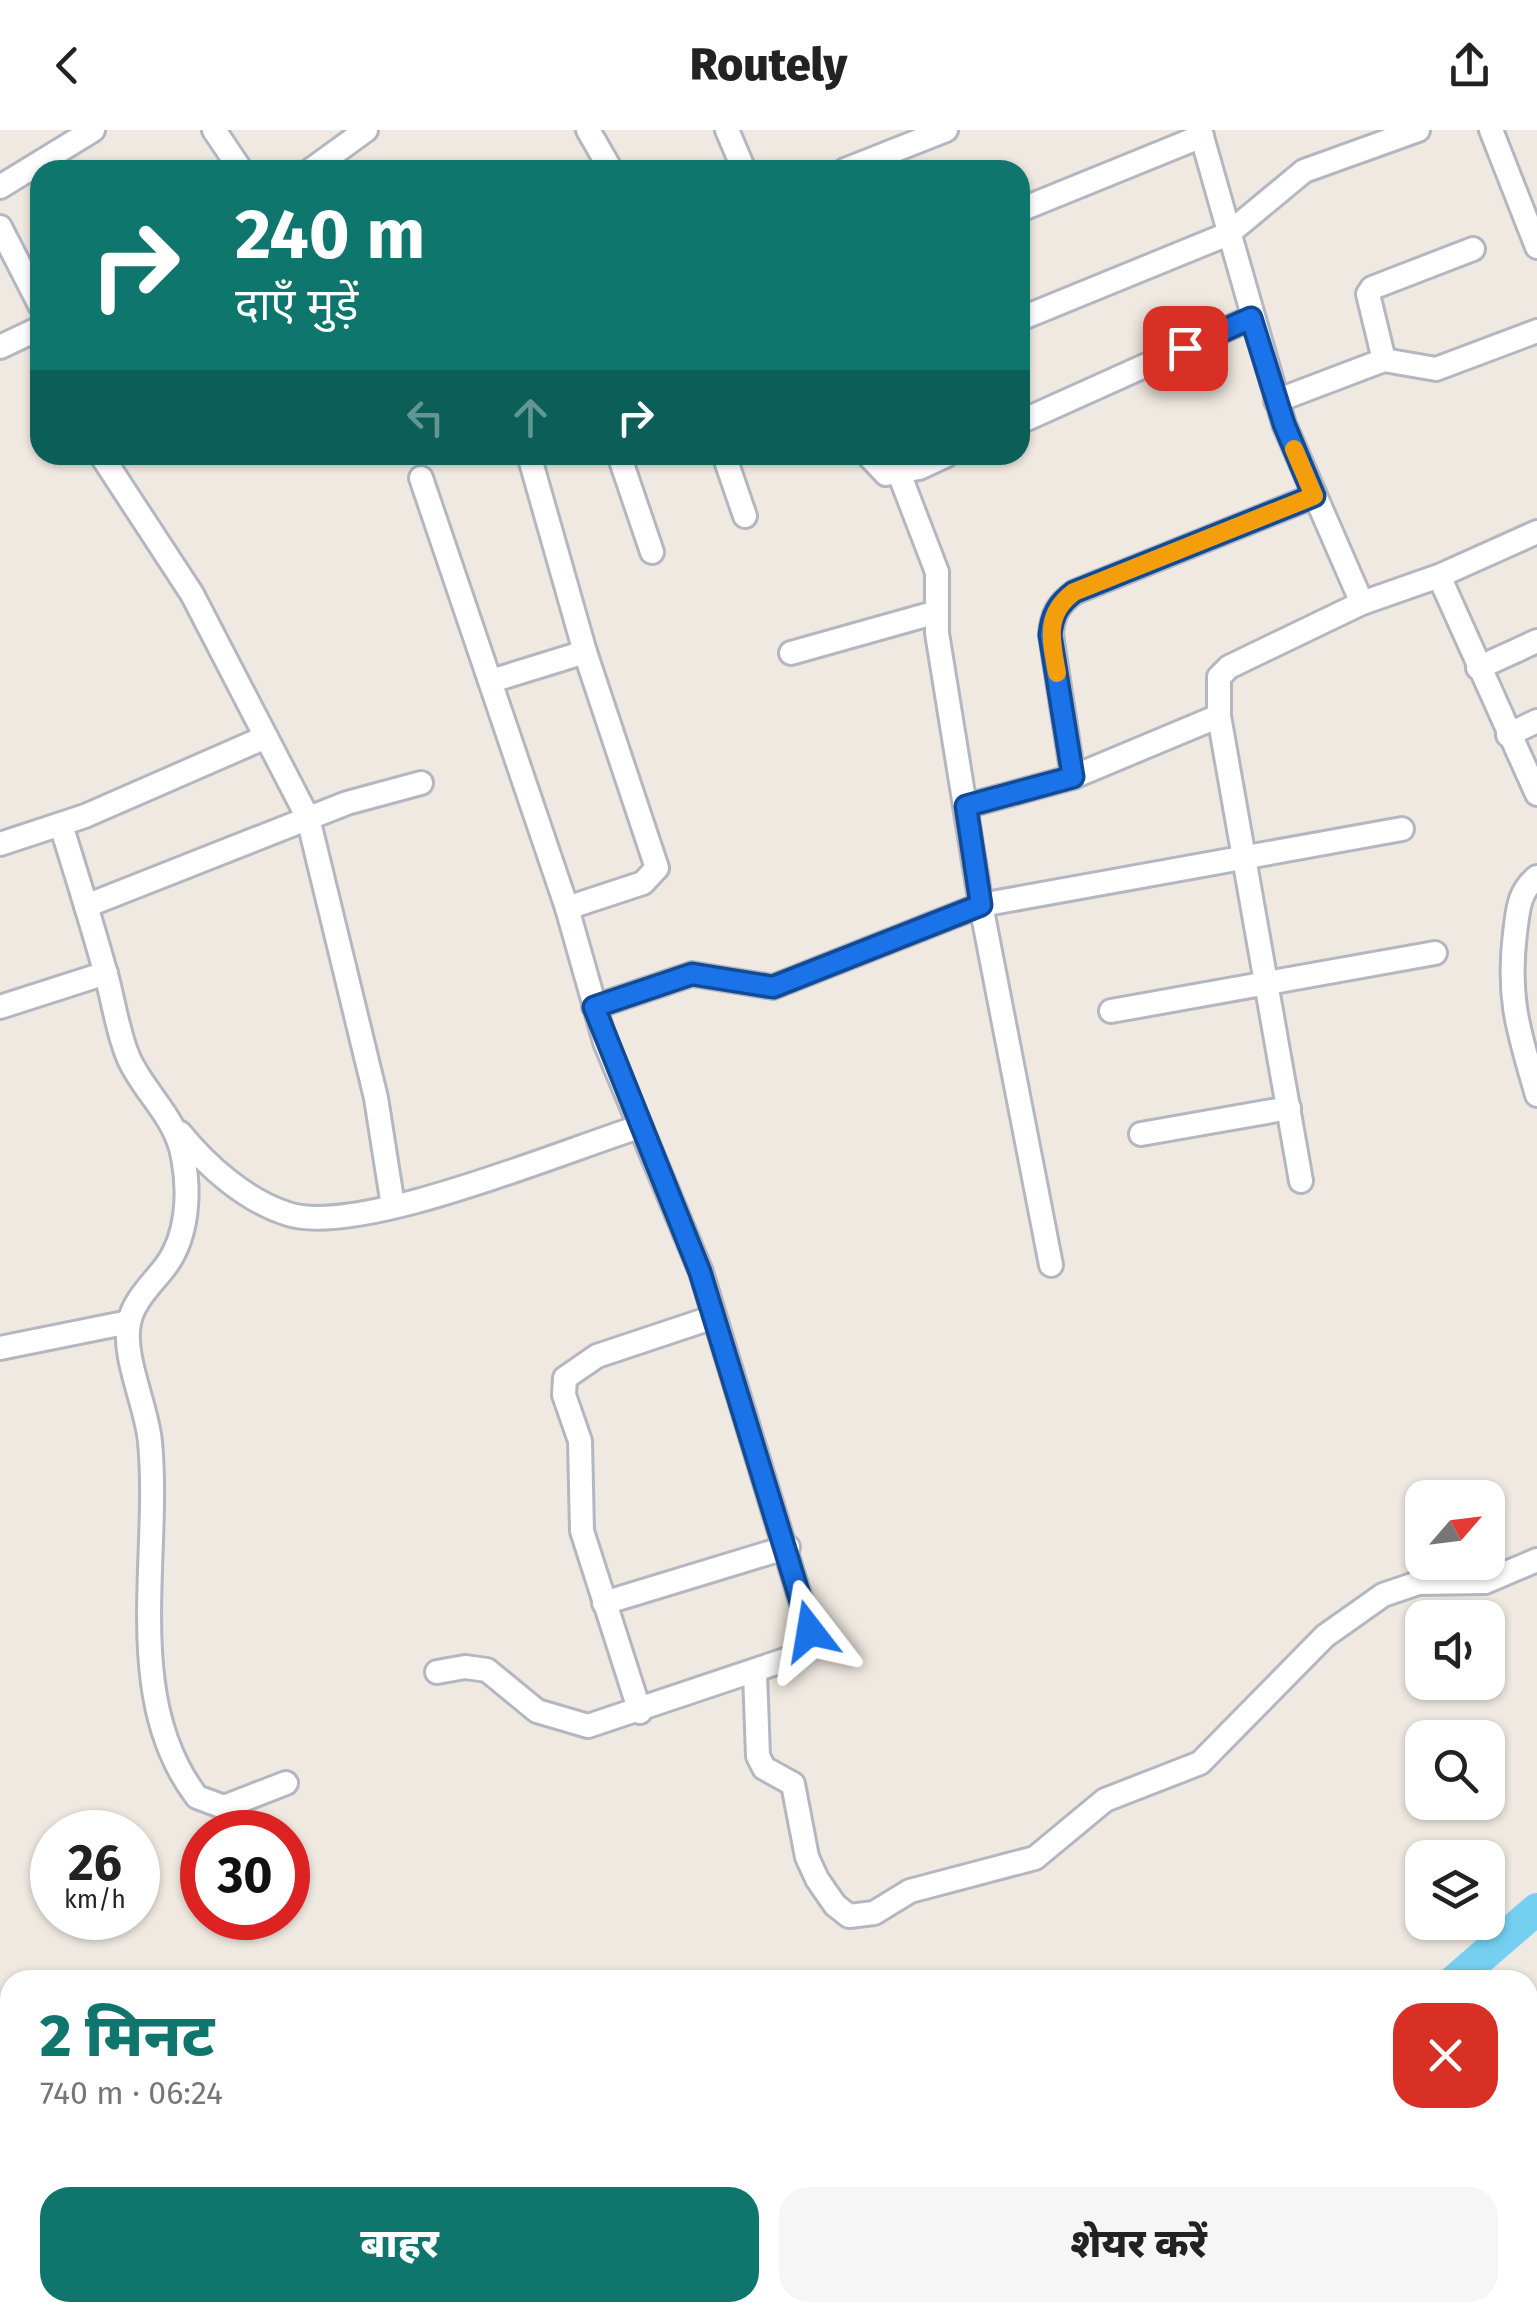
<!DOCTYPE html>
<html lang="hi">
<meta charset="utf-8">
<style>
:root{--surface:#fff;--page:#f6f6f6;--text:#222;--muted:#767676;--accent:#0f766e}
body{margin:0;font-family:"Fira Sans","Noto Sans Devanagari",sans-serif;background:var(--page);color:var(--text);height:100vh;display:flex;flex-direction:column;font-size:38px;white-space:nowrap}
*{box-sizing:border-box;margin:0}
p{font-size:32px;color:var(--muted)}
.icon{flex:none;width:55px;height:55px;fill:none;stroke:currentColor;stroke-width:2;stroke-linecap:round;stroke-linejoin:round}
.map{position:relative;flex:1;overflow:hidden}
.side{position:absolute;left:0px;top:1840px;width:1538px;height:352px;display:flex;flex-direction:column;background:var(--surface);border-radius:30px 30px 0 0;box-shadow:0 2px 8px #0004}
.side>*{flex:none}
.top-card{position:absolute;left:30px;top:30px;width:1000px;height:305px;border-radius:30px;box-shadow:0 2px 8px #0004;background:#0f766e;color:#fff;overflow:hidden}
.needle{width:65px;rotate:62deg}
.fabs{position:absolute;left:1405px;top:1350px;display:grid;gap:20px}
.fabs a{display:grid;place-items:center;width:100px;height:100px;border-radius:20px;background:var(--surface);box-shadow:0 2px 8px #0004;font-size:50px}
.speed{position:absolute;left:30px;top:1680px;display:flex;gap:20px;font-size:50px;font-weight:700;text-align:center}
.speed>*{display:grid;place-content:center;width:130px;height:130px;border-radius:50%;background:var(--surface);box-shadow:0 2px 8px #0004;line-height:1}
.speed small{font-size:25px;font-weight:400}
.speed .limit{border:15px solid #d22;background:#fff;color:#111}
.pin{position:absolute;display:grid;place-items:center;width:85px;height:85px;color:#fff;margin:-42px;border-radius:20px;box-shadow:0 5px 15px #0006}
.me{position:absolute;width:110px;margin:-55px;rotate:346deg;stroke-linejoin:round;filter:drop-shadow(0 0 8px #0008)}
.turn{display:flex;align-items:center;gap:35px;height:210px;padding:0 40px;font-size:45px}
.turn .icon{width:130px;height:130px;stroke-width:2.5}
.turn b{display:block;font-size:70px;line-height:85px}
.lanes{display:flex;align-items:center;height:95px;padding:0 40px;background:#0003;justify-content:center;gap:50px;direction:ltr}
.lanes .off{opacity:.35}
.round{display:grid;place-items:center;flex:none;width:105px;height:105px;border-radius:30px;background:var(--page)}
.head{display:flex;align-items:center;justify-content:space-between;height:170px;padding:0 40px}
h1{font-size:60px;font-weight:800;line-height:75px;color:var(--accent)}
.button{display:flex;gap:20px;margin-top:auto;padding:20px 40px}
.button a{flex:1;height:115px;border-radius:30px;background:var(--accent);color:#fff;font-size:40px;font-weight:800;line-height:115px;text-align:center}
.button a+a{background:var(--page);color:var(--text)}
header{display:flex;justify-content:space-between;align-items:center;height:130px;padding:0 40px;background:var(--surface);font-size:45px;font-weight:800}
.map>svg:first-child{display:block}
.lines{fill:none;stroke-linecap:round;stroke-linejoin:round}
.river{stroke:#75cff0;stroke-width:32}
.minor-casing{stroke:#b4b7c1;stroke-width:28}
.minor{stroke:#fff;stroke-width:22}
.route-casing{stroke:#114b97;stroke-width:25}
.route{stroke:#1a73e8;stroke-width:18}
.slow{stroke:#f59e0b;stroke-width:18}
</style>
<header><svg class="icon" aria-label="back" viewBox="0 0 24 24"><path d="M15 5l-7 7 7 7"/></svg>Routely<svg class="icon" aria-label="share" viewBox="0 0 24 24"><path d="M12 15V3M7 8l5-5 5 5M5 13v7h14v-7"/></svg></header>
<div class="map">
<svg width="1537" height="2192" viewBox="0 0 1537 2192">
<rect width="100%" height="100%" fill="#efe9e1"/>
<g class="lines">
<g class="river">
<polyline points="1455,1850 1537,1779"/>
<polyline points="1073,2192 1082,2182"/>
</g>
<defs>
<g id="minor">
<polyline points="214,0 241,40"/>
<polyline points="588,0 611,40"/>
<polyline points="727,0 744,40"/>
<polyline points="1200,0 1284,294 1362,473"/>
<polyline points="1491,0 1537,117"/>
<polyline points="311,40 366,0"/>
<polyline points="845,40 946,0"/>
<polyline points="0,57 93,0"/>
<polyline points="1020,80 1202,6"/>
<polyline points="0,97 40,175"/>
<polyline points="1020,189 1228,104 1304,41 1418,0"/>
<polyline points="0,217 40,198"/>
<polyline points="1384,230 1368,164 1372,158 1473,119"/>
<polyline points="1276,271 1384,230 1436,239 1537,201"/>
<polyline points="1020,292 1251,188"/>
<polyline points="101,325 192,464 308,688 376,968 393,1076"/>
<polyline points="529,325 585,522 657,738 643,753 567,778"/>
<polyline points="619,325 652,422"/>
<polyline points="724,325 745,386"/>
<polyline points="868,325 886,344 919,338 947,325"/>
<polyline points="899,343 937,442 937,503 981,775 1051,1135"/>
<polyline points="421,348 567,778 605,912 701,1142 810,1501 807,1513 794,1527 588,1596 537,1581 487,1540 465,1537 437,1542"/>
<polyline points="1439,446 1537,664"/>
<polyline points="791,523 937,482"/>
<polyline points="1478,538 1537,511"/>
<polyline points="491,551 585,522"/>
<polyline points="1508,605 1537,591"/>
<path d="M1073,647L1051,505C1052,485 1058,474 1075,462L1314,366"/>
<polyline points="966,676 1073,647 1219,586"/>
<path d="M61,695C77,746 93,797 107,848C114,874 118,904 129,929C145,964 176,987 183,1027C190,1062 188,1107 165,1137C152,1154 133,1171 129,1193C122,1226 147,1277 150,1312C161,1428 121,1568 197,1667L224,1677L286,1653"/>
<polyline points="0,714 85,686 266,607"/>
<path d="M1537,747C1518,762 1518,781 1515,803C1507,870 1519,902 1537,965"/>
<polyline points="86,776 347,673 421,653"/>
<polyline points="0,877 106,843"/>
<polyline points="594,877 692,844 773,857 981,775 1402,699"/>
<polyline points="1111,881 1435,823"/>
<path d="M180,1003C207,1036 246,1071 288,1084C358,1107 563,1021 639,997"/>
<polyline points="1141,1004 1289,978"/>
<polyline points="1301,1051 1219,586 1219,547 1229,537 1362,473 1439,446 1537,402"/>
<polyline points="0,1218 129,1192"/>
<polyline points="604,1473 788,1417"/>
<polyline points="755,1543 758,1626 764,1638 793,1654 807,1727 817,1749 835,1775 849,1786 874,1783 910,1761 1035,1728 1105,1670 1200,1633 1325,1506 1383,1465 1418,1453 1485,1452 1537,1430"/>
<polyline points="640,1582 582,1401 580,1311 564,1265 565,1248 597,1226 714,1187"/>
</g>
</defs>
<use href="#minor" class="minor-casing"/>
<use href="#minor" class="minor"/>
</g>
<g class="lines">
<defs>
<path id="route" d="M810,1501L700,1142L594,877L692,844L773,857L981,775L966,676L1073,647L1050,505C1052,485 1058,474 1074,462L1314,366L1284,294L1251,188L1185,218"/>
</defs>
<use href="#route" class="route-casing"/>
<use href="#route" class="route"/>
<path class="slow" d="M1057,543C1051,510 1044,484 1074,462L1314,366L1294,319"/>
</g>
</svg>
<div class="fabs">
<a><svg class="needle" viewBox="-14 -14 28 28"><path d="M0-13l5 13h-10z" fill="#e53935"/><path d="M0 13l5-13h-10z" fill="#767676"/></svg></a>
<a><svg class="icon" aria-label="sound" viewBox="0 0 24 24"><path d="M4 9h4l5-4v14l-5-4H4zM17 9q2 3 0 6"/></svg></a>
<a><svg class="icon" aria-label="search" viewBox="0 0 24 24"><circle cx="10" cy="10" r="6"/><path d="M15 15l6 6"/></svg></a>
<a><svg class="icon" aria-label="layers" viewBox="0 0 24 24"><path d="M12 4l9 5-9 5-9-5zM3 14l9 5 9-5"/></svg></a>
</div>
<div class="speed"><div>26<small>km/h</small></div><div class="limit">30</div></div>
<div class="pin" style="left:1185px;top:218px;background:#d93025"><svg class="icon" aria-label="arrive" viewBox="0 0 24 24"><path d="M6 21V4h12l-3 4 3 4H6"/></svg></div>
<svg class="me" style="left:810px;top:1501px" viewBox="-20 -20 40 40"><path d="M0-17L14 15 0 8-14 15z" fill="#1a73e8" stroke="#fff" stroke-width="4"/></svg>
<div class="top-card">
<div class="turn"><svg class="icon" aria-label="right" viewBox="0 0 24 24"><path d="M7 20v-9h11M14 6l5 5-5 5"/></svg><div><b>240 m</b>दाएँ मुड़ें</div></div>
<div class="lanes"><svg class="icon off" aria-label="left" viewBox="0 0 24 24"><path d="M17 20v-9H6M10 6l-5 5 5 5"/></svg><svg class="icon off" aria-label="ahead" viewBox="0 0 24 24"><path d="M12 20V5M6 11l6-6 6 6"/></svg><svg class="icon" aria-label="right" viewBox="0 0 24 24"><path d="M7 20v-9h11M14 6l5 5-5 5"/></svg></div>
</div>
<section class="side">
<div class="head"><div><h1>2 मिनट</h1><p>740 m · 06:24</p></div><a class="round" style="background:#d93025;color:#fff"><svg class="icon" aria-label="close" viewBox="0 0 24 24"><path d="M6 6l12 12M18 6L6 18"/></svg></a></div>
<div class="button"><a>बाहर</a><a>शेयर करें</a></div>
</section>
</div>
